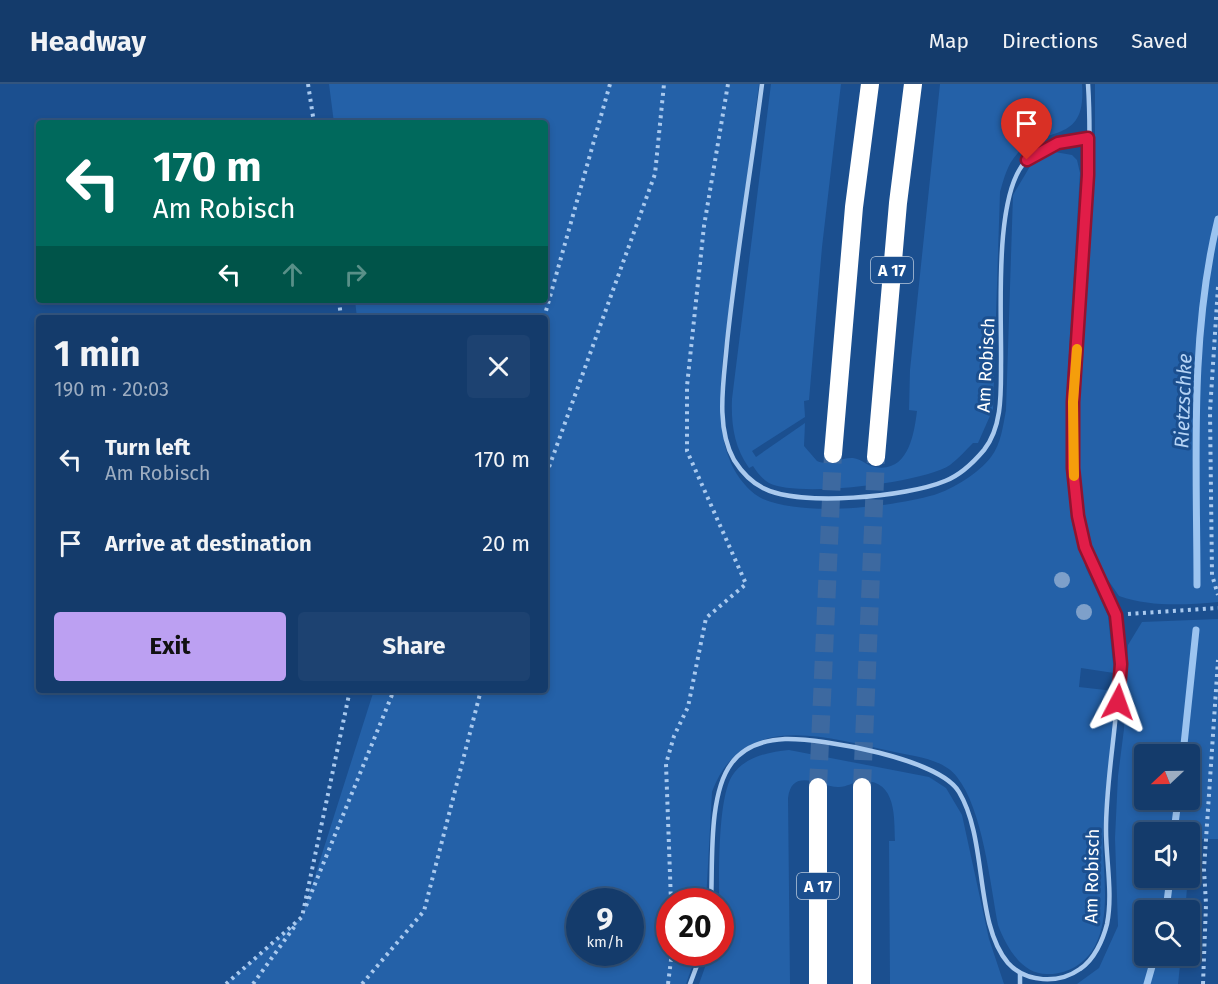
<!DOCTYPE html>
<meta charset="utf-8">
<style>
:root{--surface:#143b6b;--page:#1d4271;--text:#f1f3f6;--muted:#9dadc1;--line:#33557e;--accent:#bca0f2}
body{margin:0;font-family:"Fira Sans",sans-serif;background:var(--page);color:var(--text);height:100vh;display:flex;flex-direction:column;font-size:22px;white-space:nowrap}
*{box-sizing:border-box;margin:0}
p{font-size:20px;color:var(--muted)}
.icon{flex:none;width:33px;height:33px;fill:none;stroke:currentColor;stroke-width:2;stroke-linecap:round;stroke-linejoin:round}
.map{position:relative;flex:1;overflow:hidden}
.side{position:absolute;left:36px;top:231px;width:512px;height:378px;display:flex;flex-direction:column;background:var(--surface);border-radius:6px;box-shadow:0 3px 9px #0003,0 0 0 2px var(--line)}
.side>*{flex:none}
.top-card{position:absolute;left:36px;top:36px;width:512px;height:183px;border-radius:6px;box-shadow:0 3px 9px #0003,0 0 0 2px var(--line);background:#00695c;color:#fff;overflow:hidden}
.needle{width:39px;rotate:248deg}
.fabs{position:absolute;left:1134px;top:660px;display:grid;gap:12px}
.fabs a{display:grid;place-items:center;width:66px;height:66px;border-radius:6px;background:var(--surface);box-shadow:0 3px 9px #0003,0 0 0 2px var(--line);font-size:30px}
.speed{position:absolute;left:566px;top:804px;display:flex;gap:12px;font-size:30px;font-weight:700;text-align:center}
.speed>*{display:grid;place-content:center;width:78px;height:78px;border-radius:50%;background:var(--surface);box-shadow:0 3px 9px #0003,0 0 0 2px var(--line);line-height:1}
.speed small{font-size:15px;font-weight:400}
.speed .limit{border:9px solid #d22;background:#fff;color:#111}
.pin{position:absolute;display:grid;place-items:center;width:51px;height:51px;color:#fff;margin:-62px -26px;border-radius:50% 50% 50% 0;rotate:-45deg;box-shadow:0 0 6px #0007}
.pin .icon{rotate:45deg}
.me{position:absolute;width:66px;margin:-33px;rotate:4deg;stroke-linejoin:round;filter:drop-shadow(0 0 4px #0008)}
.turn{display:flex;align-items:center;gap:21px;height:126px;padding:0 18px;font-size:27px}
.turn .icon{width:78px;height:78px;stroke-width:2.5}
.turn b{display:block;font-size:42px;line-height:51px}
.lanes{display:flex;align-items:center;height:57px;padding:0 18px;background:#0003;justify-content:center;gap:30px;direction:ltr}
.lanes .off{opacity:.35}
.round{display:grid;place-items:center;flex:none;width:63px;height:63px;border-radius:6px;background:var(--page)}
.headline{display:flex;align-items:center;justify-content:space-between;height:102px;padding:0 18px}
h1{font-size:36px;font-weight:700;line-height:45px}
.primary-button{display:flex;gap:12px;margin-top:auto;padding:12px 18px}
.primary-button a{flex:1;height:69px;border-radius:6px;background:var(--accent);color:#111;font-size:24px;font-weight:700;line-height:69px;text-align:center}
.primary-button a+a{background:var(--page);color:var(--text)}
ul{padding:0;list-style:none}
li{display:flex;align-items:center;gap:18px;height:84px;padding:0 18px}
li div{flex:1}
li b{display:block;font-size:22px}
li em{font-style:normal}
header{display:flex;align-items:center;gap:36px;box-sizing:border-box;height:84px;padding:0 30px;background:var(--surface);border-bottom:2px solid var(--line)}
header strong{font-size:28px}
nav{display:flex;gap:33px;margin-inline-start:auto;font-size:21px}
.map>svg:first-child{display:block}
.green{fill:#2461a8;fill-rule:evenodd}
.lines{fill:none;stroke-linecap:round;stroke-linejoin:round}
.stream{stroke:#9cc4f0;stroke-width:7}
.motorway-tunnel{stroke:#3d69a0;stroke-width:18;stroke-dasharray:18 9;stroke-linecap:butt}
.path{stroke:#a9c9ee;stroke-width:4;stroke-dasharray:3 4.5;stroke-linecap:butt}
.service{stroke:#a9c9ee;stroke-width:4.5}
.motorway{stroke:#fff;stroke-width:18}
.tree{fill:#7ea0ca}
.route-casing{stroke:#92132f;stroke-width:15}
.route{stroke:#e11d48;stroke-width:10}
.slow{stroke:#f59e0b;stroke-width:10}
.labels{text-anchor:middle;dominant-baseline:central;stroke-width:6;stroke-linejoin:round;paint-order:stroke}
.shield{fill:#1b4f8f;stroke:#bbcadd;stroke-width:1.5}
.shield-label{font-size:16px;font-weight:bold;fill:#fff}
.street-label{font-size:18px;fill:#fff;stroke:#1b4f8f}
.water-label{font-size:20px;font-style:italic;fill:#b5d3f5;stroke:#1b4f8f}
</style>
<header>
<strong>Headway</strong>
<nav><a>Map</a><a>Directions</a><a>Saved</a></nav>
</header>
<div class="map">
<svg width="1218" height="900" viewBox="0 0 1218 900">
<rect width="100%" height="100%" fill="#1b4f8f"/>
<g class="green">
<path d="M329,0H759C751,63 743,126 734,190C728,243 710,324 729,374C734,389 748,408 763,415C806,433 890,423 934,411C953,405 979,389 991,373C1001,360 1003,342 1006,326L1013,111L1032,79L1055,68L1072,71L1077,76L1080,89L1066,318L1067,384L1072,439L1086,484L1108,532L1114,589L1081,584L1079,603L1114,607C1113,658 1104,708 1103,758C1103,791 1111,831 1095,862C1086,879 1067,891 1047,890C1021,890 1006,862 998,841C990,799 983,726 957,693C943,674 911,672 890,667C825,653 742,626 712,708L706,817L669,818V868L697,869L686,900H226L302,833L374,606H544V234H357L355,216H544V39H334ZM579,818H630V868H579Z"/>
<path d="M771,0H841L822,163L809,316L804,317L805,333L752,367L756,373L805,339L804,362L817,377C831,383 840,373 853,374C862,375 867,382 875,383C908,389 914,351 917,327L909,326L910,286L940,0H1082C1087,63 1043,40 1017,70C1007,81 1004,94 1000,108L993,325L978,359H973C966,366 958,375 950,381C923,399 797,414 769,399C762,395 757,388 753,382L749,384C734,363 731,340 732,315Z"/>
<path d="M1095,0H1218V518C1184,521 1151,523 1119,512L1097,480L1083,437L1079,384V318L1095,75Z"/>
<path d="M1218,535V755H1192L1190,780V748H1144V794H1188L1185,826H1144V872H1181L1178,900H1077L1099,884L1118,842L1115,754L1118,692L1124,645L1128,561L1142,538ZM1144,670H1190V716H1144Z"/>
<path d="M789,666L929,693L946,704L962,731L989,855L1004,900H890L889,757H895C894,733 897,695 861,697C853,698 847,703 839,703C823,704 792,681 788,714L790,900H699L710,869L720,868C720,832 714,721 732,692C744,673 768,668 789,666Z"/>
</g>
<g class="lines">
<g class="stream">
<path d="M1197,501C1197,380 1189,253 1218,135"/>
<polyline points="1183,670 1196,546"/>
<polyline points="1174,748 1178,716"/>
<polyline points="1166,826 1170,794"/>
<polyline points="1147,900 1155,872"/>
</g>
<g class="motorway-tunnel">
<polyline points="818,703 833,370"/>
<polyline points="862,703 876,373"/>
</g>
<g class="path">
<polyline points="308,0 314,39"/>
<polyline points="1218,203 1210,327 1212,491 1218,511"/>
<polyline points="339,216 341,234"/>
<polyline points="544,234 610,0"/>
<polyline points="544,397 655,90 664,0"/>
<polyline points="1128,530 1218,524"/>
<polyline points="671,818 666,680 674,652 688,623 706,534 746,500 687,367 687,302 704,142 728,0"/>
<polyline points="306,822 394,606"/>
<polyline points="226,900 302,833 350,606"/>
<polyline points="253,900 297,839"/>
<polyline points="362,900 424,827 481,606"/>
<polyline points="668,900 672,868"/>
<polyline points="1203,900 1206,820 1204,785 1218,576"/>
</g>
<g class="service">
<path d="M762,0C751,86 736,173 727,259C724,296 715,342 734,376C741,387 751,398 763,404C799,423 907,413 945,397C961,391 973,379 984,366C1002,343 1001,310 1001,282C1002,234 993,110 1026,77C1042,61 1066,58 1087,54"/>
<path d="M711,818C713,780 708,711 731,680C743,663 764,656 785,655C823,654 940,675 959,708C988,756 974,839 1008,879C1026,899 1059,900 1080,885C1094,876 1103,856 1107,840C1113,810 1106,776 1106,746C1106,676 1126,608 1116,537C1113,517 1099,499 1092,480C1079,449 1074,415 1073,381C1069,255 1096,126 1088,0"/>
<polyline points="690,900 702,868"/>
<polyline points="1020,900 1020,889"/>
</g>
<g class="motorway">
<polyline points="833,370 854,123 870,0"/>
<polyline points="876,373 898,119 913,0"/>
<polyline points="818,703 818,900"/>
<polyline points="862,703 862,900"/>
</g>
</g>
<g class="tree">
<circle cx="1062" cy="496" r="8"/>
<circle cx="1084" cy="528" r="8"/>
</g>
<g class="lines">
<defs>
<polyline id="route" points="1027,76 1058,59 1088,54 1088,91 1073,318 1073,384 1078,432 1085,463 1116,531 1121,580 1118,618"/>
</defs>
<use href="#route" class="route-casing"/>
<use href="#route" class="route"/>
<polyline class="slow" points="1074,392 1073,318 1077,265"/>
</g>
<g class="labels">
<g class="shield">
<rect x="871" y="173" width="42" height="26" rx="4.5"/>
<rect x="797" y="789" width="42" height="26" rx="4.5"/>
</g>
<g class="shield-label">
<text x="892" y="186">A 17</text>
<text x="818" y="802">A 17</text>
</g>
<g class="street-label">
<text transform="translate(986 281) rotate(-87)">Am Robisch</text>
<text transform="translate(1092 792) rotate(-89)">Am Robisch</text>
</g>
<g class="water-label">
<text transform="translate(1183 317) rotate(-88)">Rietzschke</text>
</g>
</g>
</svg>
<div class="fabs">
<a><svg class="needle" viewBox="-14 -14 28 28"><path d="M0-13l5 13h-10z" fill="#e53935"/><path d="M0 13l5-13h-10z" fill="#9dadc1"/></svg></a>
<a><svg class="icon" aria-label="sound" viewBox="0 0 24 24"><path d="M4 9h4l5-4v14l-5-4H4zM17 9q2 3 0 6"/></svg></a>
<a><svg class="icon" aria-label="search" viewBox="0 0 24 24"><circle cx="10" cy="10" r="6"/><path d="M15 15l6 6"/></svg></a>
</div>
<div class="speed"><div>9<small>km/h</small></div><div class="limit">20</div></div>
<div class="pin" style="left:1027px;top:76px;background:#d93025"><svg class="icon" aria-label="arrive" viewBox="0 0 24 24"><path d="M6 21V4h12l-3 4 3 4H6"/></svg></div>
<svg class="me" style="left:1118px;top:618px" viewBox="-20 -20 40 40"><path d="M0-17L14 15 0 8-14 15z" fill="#e11d48" stroke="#fff" stroke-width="4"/></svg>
<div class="top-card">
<div class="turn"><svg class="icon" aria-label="left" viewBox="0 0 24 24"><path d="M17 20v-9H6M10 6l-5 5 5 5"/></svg><div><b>170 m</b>Am Robisch</div></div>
<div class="lanes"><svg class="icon" aria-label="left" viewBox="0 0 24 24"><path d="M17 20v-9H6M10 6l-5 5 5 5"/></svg><svg class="icon off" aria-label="ahead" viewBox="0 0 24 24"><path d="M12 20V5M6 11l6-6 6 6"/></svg><svg class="icon off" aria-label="right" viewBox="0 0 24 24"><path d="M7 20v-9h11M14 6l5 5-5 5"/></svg></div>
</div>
<section class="side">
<div class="headline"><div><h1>1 min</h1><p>190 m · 20:03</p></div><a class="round"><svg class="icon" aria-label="close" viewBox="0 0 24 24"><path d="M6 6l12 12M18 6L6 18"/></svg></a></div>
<ul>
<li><svg class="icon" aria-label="left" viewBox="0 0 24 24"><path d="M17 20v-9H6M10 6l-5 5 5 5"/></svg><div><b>Turn left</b><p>Am Robisch</p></div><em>170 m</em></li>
<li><svg class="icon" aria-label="arrive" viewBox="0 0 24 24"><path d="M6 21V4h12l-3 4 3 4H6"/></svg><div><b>Arrive at destination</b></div><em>20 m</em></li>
</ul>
<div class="primary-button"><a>Exit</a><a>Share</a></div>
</section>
</div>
